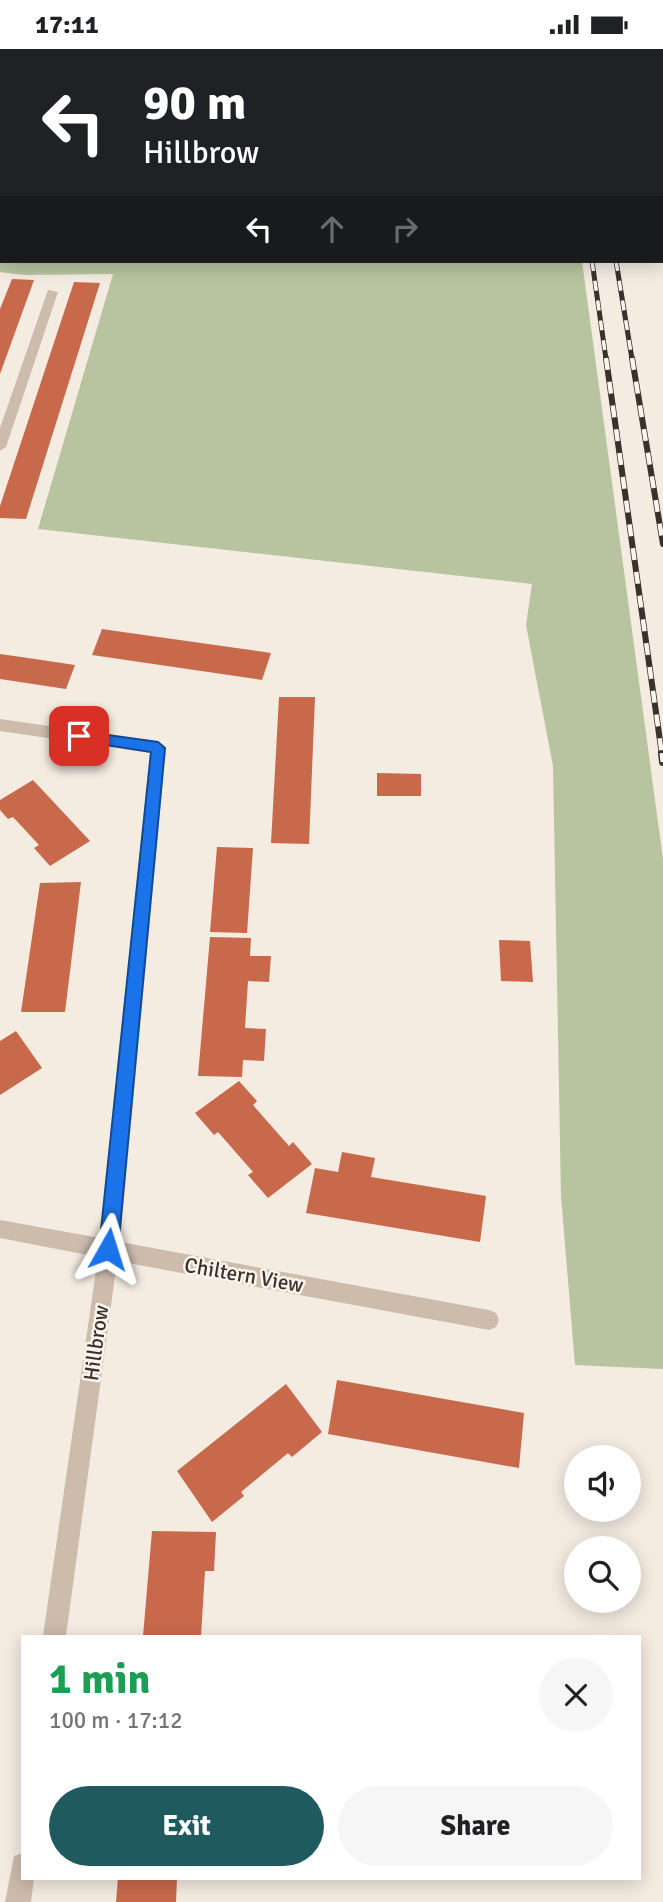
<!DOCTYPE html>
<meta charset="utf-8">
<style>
:root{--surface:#fff;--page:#f6f6f6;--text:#202124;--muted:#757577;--accent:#1f5a5e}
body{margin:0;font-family:Signika,sans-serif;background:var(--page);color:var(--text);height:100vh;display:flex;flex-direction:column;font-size:26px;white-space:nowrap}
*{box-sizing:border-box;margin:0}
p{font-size:23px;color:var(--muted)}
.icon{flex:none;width:38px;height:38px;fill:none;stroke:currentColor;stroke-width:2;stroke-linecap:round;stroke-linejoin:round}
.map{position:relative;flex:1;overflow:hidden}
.side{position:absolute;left:21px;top:1586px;width:620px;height:245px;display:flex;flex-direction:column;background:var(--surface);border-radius:0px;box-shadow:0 4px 18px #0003}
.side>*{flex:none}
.banner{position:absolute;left:0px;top:0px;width:663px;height:214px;box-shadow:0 4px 18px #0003;background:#202124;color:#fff;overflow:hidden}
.buttons{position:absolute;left:564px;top:1396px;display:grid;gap:14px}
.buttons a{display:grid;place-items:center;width:77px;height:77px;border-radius:50%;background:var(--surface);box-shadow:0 4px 18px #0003;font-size:35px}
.pin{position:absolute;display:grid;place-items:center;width:60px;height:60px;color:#fff;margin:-30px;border-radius:14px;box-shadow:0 4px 10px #0006}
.me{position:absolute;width:77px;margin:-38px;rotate:6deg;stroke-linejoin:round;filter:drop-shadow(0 0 5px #0008)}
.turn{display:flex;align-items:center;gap:24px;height:147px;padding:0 28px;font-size:32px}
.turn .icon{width:91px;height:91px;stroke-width:2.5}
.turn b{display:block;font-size:49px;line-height:60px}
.lanes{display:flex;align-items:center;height:66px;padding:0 28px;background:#0003;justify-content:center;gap:35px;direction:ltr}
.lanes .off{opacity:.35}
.round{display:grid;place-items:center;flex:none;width:74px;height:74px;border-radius:37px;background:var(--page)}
.overview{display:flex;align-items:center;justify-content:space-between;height:119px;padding:0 28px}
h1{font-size:42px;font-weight:700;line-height:52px;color:#1e9e55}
.button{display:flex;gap:14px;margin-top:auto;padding:14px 28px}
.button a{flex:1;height:80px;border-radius:42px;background:var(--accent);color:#fff;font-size:28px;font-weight:700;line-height:80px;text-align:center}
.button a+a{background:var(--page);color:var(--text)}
.status{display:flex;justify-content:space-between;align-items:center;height:49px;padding:0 35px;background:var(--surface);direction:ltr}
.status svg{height:19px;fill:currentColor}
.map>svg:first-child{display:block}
.green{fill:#b8c4a0}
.building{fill:#c8694b}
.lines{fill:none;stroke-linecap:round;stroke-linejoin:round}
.lane{fill:#cdbbac;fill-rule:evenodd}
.street{fill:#cdbbac;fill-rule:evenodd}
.rail-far2-casing{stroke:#3b302b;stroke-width:5}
.rail-far1-casing{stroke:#3b302b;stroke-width:6}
.rail-casing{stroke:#3b302b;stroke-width:8}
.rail-far2{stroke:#fbf5ee;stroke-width:3.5;stroke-dasharray:10;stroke-linecap:butt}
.rail-far1{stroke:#fbf5ee;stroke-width:4.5;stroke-dasharray:12;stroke-linecap:butt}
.rail{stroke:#fbf5ee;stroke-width:5;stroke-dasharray:16;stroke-linecap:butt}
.route{fill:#1a73e8;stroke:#114b97;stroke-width:2}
.labels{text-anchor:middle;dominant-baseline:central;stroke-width:5;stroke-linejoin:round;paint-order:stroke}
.street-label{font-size:21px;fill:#3b302b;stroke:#fbf5ee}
</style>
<div class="status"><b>17:11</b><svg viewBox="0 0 49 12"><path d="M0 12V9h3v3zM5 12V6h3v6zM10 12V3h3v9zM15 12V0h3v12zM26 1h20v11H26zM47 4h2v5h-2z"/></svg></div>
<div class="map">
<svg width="663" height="1853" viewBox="0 0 663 1853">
<rect width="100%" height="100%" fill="#f4ebe1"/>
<polygon class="green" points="0,0 545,0 2,2 2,212 582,212 663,810 663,1320 575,1316 561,1147 553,717 526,576 532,535 38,480 113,225 24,226 0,223"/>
<g class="building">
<polygon points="12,230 34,231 0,325 0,260"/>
<polygon points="74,233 100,234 26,470 0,469 0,457"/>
<polygon points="102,580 144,586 271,604 262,631 92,606"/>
<polygon points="0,605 35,610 75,616 66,640 0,630"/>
<polygon points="279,648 315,648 309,795 271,794"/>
<polygon points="377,724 421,725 421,747 377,747"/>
<polygon points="33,731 90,792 50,817 34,799 39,796 13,768 8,770 0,761 0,751"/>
<polygon points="217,798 253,799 247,884 210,883"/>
<polygon points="81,833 65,963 21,963 40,834"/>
<polygon points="210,888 251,889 250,907 271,907 269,933 248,932 245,979 266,980 264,1012 243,1011 242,1028 198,1027"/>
<polygon points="499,891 530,892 533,933 501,932"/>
<polygon points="16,982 42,1019 0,1046 0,992"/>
<polygon points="239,1032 257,1052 253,1056 289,1097 293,1093 312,1115 268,1149 248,1126 253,1123 218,1083 214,1086 195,1064"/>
<polygon points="342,1103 375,1109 371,1128 486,1147 480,1193 306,1164 315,1119 338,1123"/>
<polygon points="337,1331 524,1364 519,1419 328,1385"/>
<polygon points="286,1335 322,1383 292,1408 288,1404 241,1443 244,1447 212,1473 177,1422"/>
<polygon points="152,1482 216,1483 214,1522 205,1522 201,1587 143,1587"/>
<polygon points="118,1829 177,1829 176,1853 116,1853"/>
</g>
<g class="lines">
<polygon class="lane" points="48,241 58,243 6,398 0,402 0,379"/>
<g class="street">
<polygon points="0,670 158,693 166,699 120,1193 489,1261 496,1264 499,1271 496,1278 489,1281 117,1212 66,1587 43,1587 98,1208 0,1189 0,1171 100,1189 150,704 0,682"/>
<polygon points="23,1804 23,1829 34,1829 31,1853 5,1853 14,1807"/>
</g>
<defs>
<g id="rail-far2">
<polyline points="592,212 606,310"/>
<polyline points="616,212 632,310"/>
</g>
<g id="rail-far1">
<polyline points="606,309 662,706"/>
<polyline points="632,309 663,495"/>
</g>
<polyline id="rail" points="662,704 663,713"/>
</defs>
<use href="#rail-far2" class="rail-far2-casing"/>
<use href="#rail-far1" class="rail-far1-casing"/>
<use href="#rail" class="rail-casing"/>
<use href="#rail-far2" class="rail-far2"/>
<use href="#rail-far1" class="rail-far1"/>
<use href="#rail" class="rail"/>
</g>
<polygon class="route" points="79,682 158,693 165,699 118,1200 115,1207 108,1209 102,1207 99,1200 151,703 74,691 74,683"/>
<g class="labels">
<g class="street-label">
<text transform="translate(244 1226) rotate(10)">Chiltern View</text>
<text transform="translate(96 1294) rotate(-82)">Hillbrow</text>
</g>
</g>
</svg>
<div class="buttons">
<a><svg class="icon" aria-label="sound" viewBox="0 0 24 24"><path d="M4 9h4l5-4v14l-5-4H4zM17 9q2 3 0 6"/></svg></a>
<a><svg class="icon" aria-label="search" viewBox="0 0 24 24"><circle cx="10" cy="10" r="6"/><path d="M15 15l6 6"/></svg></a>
</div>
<div class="pin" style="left:79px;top:687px;background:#d93025"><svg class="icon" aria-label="arrive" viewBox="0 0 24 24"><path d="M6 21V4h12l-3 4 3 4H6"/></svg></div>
<svg class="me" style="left:108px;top:1200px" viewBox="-20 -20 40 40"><path d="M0-17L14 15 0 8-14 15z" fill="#1a73e8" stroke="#fff" stroke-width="4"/></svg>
<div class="banner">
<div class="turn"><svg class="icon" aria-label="left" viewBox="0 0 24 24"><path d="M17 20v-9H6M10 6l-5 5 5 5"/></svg><div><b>90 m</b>Hillbrow</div></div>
<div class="lanes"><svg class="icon" aria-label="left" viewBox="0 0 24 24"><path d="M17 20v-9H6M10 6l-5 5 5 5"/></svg><svg class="icon off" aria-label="ahead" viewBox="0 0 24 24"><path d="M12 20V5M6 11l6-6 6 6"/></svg><svg class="icon off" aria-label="right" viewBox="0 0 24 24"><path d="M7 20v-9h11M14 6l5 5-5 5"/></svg></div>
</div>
<section class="side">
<div class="overview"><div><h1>1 min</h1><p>100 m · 17:12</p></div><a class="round"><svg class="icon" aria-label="close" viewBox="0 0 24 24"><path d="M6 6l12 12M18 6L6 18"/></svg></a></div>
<div class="button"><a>Exit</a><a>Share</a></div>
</section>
</div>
